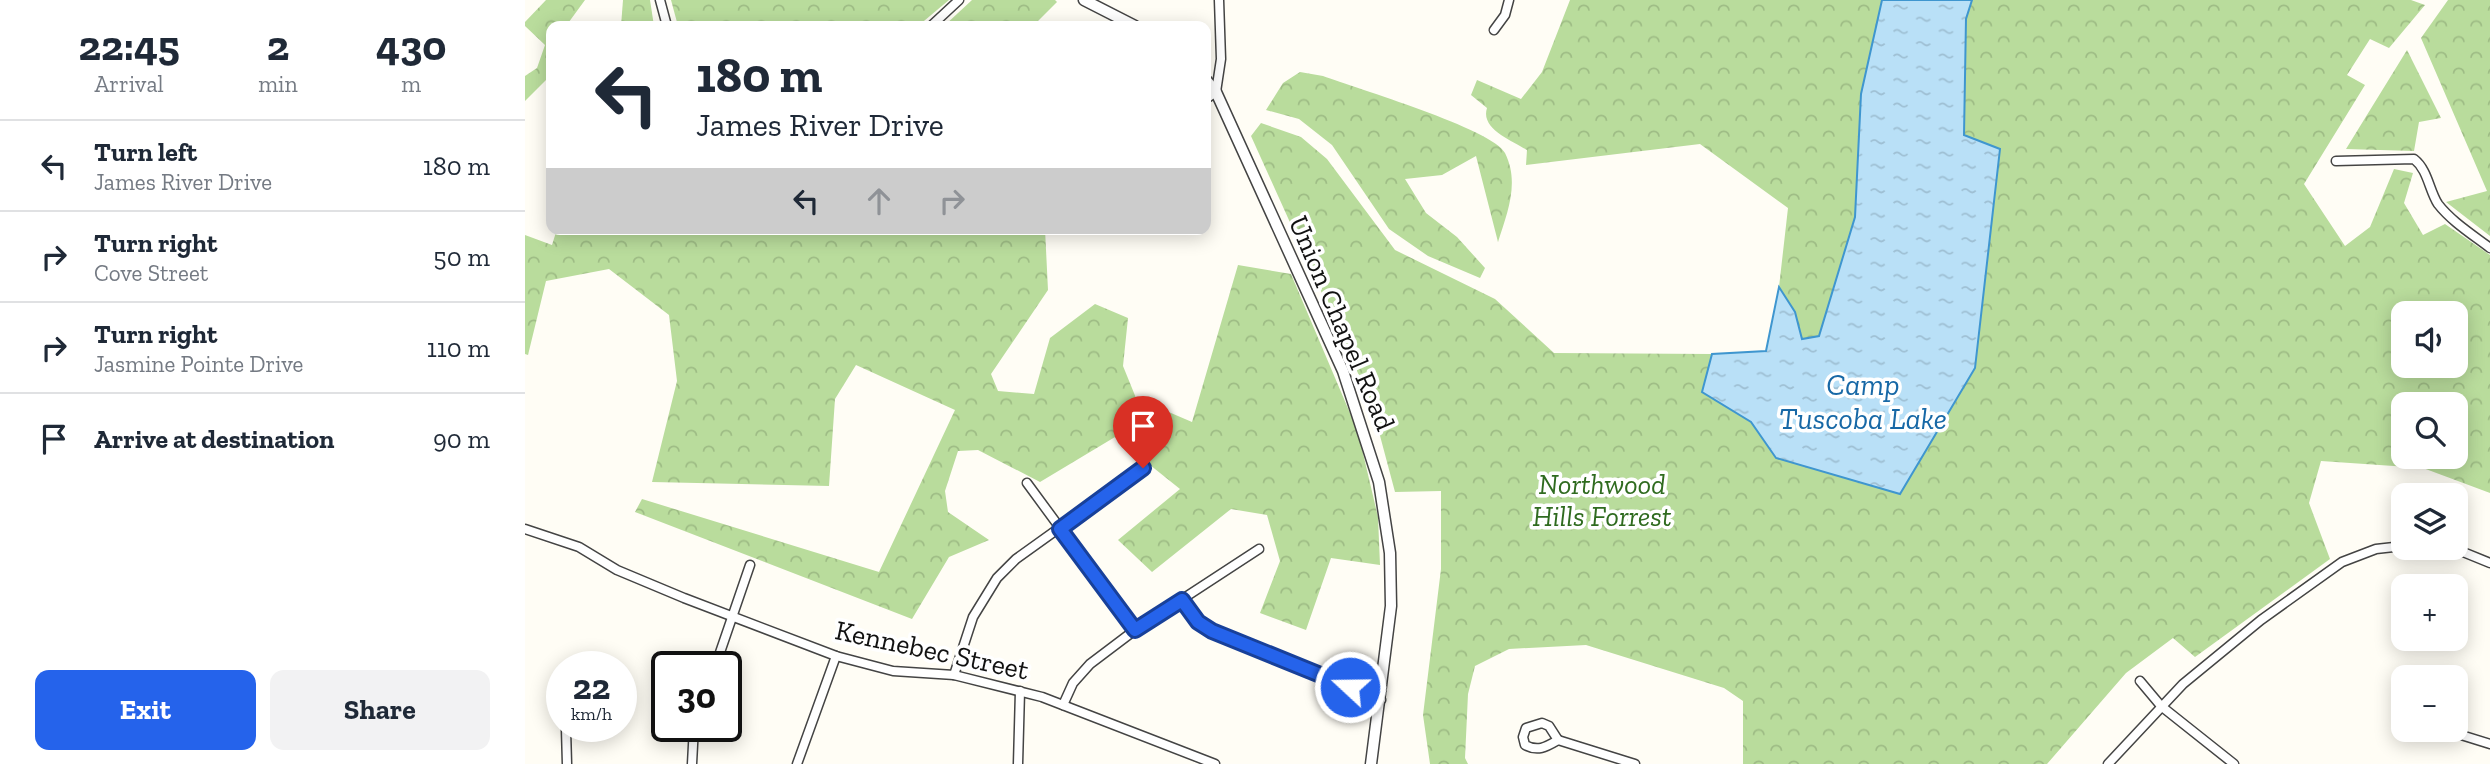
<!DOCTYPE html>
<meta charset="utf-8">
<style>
:root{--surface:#fff;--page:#f2f2f3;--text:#1f2937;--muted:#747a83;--line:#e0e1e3;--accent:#2563eb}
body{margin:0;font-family:"Zilla Slab",serif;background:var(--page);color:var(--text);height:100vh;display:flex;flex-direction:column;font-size:26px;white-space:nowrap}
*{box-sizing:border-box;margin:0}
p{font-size:23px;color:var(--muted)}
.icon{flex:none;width:38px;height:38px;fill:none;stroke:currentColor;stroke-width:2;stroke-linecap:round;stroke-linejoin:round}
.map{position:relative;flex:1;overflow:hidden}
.drawer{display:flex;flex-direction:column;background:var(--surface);width:525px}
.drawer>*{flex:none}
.hud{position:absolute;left:21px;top:21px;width:665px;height:214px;border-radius:14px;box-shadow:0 4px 18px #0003;background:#fff;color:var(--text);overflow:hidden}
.fabs{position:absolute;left:1866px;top:301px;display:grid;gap:14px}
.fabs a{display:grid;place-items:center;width:77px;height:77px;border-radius:14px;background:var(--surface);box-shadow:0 4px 18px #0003;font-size:35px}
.speed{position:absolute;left:21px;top:651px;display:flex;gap:14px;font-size:35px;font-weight:700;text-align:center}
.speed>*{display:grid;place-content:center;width:91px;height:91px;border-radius:50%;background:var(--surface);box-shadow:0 4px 18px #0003;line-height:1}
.speed small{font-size:18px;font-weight:400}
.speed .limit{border:4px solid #111;border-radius:10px;background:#fff;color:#111}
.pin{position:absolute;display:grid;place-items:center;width:60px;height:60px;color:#fff;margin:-72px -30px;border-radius:50% 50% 50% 0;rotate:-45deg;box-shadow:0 0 7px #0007}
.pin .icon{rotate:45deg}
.me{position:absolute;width:77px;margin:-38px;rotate:291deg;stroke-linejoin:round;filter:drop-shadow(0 0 5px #0008)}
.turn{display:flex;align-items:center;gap:24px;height:147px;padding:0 35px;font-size:32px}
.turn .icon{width:91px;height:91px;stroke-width:2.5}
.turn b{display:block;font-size:49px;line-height:60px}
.lanes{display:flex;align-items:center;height:66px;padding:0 35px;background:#0003;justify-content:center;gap:35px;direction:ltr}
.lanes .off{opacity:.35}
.eta{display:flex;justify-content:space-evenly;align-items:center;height:119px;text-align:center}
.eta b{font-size:42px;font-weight:700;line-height:49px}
.primary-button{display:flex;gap:14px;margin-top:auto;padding:14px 35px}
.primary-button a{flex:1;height:80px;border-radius:14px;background:var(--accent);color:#fff;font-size:28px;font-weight:700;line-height:80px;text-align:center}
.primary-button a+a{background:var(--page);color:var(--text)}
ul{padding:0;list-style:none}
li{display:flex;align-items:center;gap:21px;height:91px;padding:0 35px;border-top:2px solid var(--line)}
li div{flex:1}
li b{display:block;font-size:26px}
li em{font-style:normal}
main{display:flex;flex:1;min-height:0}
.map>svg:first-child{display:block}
.forest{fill:url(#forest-crowns);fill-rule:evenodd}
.water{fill:url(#water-ripples);stroke:#3f96cf;stroke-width:2}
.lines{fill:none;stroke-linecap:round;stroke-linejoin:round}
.minor-casing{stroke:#444;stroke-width:11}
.tertiary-casing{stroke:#444;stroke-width:13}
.minor{stroke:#fff;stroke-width:8}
.tertiary{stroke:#fff;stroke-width:10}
.route-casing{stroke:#184099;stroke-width:18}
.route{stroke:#2563eb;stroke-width:12}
.labels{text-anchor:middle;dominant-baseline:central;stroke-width:7;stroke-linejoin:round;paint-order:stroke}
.street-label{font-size:28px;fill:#111;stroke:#fff}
.park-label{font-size:28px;font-style:italic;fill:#2f6b1f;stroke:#fff}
.water-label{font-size:30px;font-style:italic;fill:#1768a6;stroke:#fff}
</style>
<main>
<section class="drawer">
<div class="eta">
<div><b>22:45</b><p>Arrival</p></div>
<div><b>2</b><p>min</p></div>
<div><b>430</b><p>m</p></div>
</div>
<ul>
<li><svg class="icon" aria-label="left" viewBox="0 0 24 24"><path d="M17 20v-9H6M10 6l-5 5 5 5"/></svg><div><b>Turn left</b><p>James River Drive</p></div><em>180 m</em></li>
<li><svg class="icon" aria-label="right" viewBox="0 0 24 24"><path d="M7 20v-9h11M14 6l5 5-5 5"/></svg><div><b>Turn right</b><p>Cove Street</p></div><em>50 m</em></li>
<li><svg class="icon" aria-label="right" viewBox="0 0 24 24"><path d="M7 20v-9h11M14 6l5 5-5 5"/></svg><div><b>Turn right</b><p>Jasmine Pointe Drive</p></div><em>110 m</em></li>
<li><svg class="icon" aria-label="arrive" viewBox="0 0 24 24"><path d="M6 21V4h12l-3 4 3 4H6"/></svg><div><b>Arrive at destination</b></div><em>90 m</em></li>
</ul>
<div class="primary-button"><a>Exit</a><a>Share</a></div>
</section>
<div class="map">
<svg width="1965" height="764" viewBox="0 0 1965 764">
<defs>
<pattern id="forest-crowns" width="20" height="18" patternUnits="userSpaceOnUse" patternTransform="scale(1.75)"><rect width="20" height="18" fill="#b9dc9c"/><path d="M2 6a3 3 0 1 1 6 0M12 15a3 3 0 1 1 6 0" fill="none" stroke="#9ebc85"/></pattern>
<pattern id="water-ripples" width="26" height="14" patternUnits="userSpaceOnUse" patternTransform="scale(1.75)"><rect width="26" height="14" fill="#b9e0f7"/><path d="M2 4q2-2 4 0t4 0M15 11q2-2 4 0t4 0" fill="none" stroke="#9ebfd3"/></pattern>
</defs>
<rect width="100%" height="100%" fill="#fffdf5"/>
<g class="forest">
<polygon points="21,0 60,0 41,26 26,26 26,75 0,101 0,76 12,68 20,45 0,26 0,22"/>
<polygon points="98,0 125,0 129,26 96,26"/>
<polygon points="146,0 424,0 393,26 153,26"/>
<polygon points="447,0 530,0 532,2 508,26 419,26"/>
<path d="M1045,0H1357L1336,94L1330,217L1294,336L1277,339L1270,312L1254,287L1263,208L1175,144L1001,165L1002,150C988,141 955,129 962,108L946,95L952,80L996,99L1017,72Z"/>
<path d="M1447,0H1886L1900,5L1864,48L1845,39L1822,75L1840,85L1779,184L1820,246L1845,227L1869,169L1888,173L1879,203L1898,235L1920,224L1965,255V493L1898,468L1796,461L1784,503L1805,559L1670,657L1648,638L1601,673L1522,764H1218V701L1199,688L1061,645L984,649L950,666L943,694L940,758L943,764H905L898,715L916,569V491L870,492L846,402L726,136L736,123L776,137L802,159L870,250L970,299L1029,353L1187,354L1177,392L1226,422L1251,458L1439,135L1441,19ZM1878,313H1930V366H1878ZM1878,404H1930V457H1878Z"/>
<polygon points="1923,0 1965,0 1965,236 1921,202 1962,191 1896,38"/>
<polygon points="1882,50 1916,118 1894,122 1889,151 1821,149"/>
<path d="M775,72L798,76C830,88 968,129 980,153C995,183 982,213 973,242L951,156L917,175L880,179L901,213L932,237L960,268L955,278L903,256L864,229L807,145L774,119L741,110L758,83Z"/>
<polygon points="32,229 520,229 523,290 466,374 473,391 509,394 525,338 570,304 603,318 598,366 611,398 667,422 713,265 766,274 833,432 853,517 855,565 806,558 781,630 735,613 755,561 742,515 706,509 627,572 593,540 655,489 590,437 515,482 453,450 433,451 420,491 423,512 464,540 424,557 387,619 110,512 117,499 354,572 430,410 331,365 310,399 304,486 127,482 152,381 144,315 84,269 21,281 3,355 0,354 0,235 27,245"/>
</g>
<polygon class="water" points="1357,0 1447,0 1441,19 1439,135 1475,149 1450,368 1375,494 1251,458 1226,422 1177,392 1187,354 1241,351 1254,287 1270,312 1277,339 1294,336 1330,217 1336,94"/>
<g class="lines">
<defs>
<g id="minor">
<polyline points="135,0 142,26"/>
<polyline points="406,26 434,0"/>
<polyline points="969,30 980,15 984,0"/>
<polyline points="681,99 691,92 696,59 694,0"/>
<path d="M1811,161L1889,159C1903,170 1904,190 1913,204C1926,221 1948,235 1965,248"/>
<polyline points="502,483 610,630"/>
<polyline points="0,529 54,547 92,570 159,598 311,656 368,671 429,675 517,697 690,764"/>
<polyline points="1916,548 1938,552 1965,563"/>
<polyline points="657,600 673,622 687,631 856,700"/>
<polyline points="190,667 225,565"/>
<polyline points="429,675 448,617 472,578 491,559 618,468"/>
<polyline points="1615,681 1636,706 1709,764"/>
<polyline points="538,705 548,683 565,664 610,630 734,549"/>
<path d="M1017,723L1024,726L1033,740C1021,747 1013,752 1000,745L998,737L1001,728Z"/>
<polyline points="41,729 42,764"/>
<polyline points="1920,730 1965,744"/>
<polyline points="1033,740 1110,764"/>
<polyline points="167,764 169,726"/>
<polyline points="272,764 311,656"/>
<polyline points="493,764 495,691"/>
<polyline points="1583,764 1658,684 1736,620 1817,562 1851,549 1878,546"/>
</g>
<g id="tertiary">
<polyline points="559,0 610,26"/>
<polyline points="681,80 691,92 818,371 854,482 865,553 866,606 846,764"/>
</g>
</defs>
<use href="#minor" class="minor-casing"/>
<use href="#tertiary" class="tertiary-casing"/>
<use href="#minor" class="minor"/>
<use href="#tertiary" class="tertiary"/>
</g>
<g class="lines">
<defs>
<polyline id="route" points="618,468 535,529 610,630 657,600 673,622 687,631 825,687"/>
</defs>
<use href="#route" class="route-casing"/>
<use href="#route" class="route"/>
</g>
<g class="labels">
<g class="street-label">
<text transform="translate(817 323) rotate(67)">Union Chapel Road</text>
<text transform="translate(407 650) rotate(12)">Kennebec Street</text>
</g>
<g class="park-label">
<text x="1077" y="484">Northwood<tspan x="1077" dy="32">Hills Forrest</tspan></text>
</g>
<g class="water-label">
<text x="1338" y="385">Camp<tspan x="1338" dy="34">Tuscoba Lake</tspan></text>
</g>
</g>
</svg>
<div class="fabs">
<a><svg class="icon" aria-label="sound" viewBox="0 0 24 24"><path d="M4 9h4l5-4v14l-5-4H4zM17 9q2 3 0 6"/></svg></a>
<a><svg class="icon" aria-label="search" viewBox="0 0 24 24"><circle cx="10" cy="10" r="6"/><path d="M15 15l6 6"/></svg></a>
<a><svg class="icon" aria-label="layers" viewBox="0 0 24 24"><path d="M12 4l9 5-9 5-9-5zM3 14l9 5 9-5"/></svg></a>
<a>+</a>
<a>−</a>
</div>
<div class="speed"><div>22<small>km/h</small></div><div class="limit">30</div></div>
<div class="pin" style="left:618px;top:468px;background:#d93025"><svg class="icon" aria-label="arrive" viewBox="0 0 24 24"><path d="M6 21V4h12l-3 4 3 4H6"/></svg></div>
<svg class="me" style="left:825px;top:687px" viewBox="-20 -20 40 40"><circle r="17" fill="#2563eb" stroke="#fff" stroke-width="3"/><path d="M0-11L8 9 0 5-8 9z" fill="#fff"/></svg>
<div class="hud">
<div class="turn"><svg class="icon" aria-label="left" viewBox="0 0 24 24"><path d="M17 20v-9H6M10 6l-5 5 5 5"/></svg><div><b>180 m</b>James River Drive</div></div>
<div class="lanes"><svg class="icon" aria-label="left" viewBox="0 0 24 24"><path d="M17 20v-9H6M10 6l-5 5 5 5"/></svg><svg class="icon off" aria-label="ahead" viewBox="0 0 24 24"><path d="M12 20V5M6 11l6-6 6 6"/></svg><svg class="icon off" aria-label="right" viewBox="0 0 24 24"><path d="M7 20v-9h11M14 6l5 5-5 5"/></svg></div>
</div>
</div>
</main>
